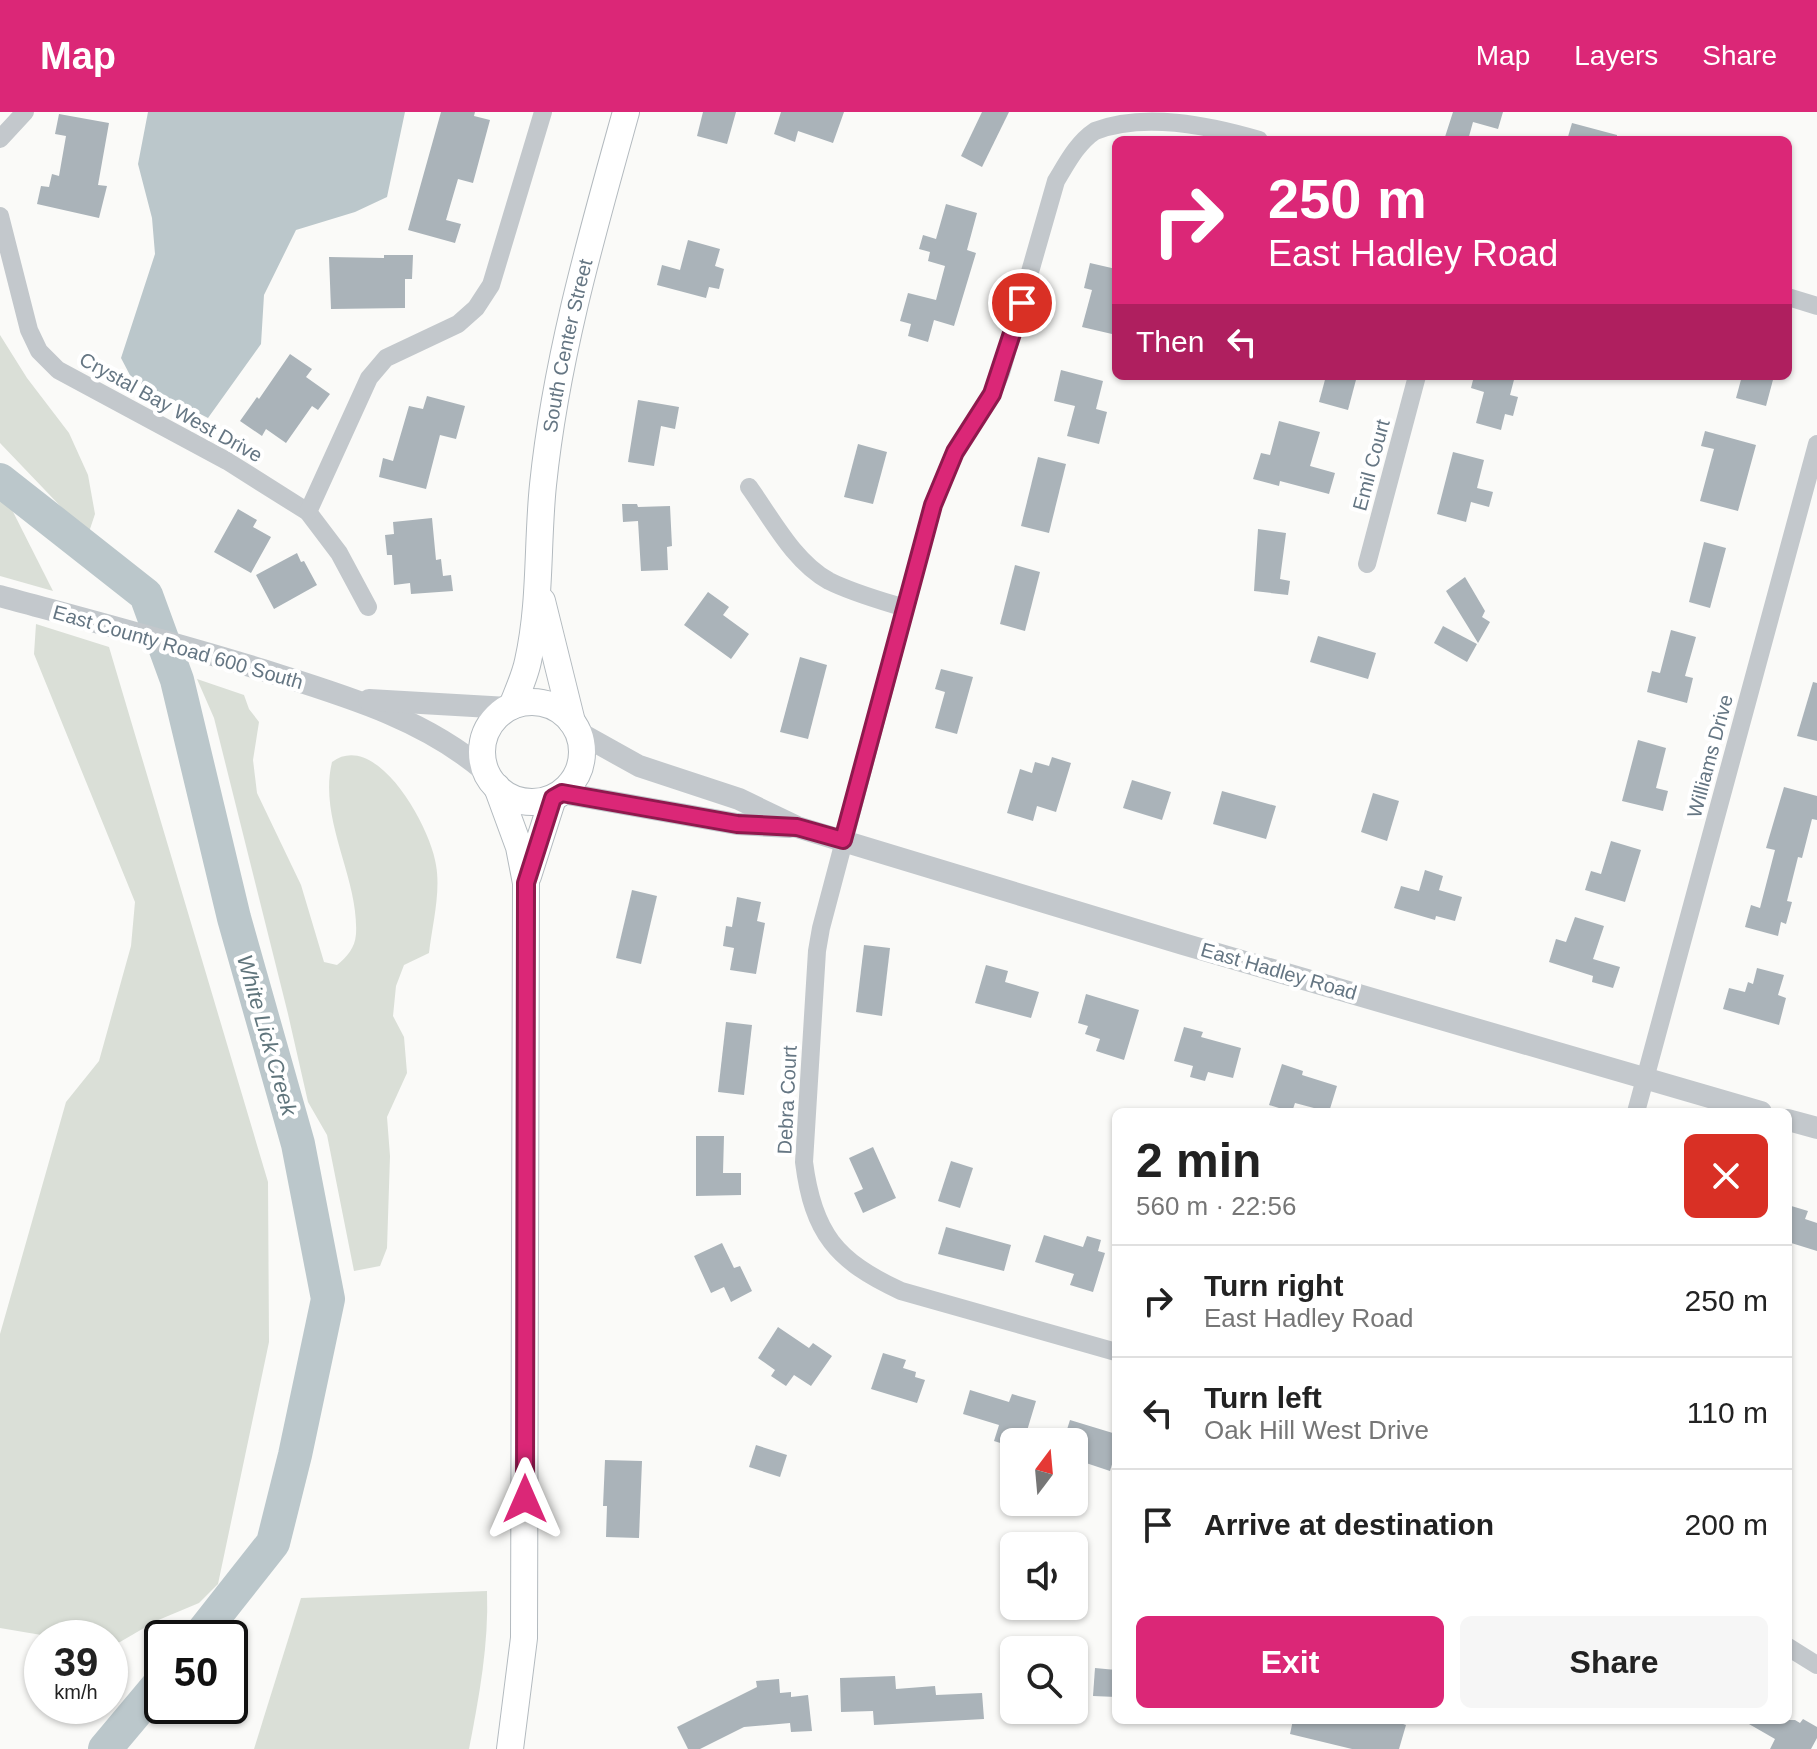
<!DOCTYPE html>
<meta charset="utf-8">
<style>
:root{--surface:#fff;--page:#f6f6f6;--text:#222;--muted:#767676;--line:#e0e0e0;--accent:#db2777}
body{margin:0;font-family:Helvetica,sans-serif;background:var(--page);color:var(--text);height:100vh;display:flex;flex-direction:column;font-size:30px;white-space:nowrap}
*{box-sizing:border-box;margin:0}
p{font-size:26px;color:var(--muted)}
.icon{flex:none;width:44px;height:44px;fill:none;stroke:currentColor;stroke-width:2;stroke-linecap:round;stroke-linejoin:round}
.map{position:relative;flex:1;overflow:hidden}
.panel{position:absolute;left:1112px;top:996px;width:680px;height:616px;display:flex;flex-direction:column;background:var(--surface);border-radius:12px;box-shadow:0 2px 6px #0004}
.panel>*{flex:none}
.guide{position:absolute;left:1112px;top:24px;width:680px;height:244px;border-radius:12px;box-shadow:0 2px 6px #0004;background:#db2777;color:#fff;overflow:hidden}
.needle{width:52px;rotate:16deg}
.fabs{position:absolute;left:1000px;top:1316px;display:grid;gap:16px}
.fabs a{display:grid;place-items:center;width:88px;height:88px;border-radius:12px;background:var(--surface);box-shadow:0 2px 6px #0004;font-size:40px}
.speed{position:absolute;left:24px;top:1508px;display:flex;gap:16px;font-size:40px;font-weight:700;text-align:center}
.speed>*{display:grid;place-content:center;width:104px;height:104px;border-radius:50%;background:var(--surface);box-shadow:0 2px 6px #0004;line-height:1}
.speed small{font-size:20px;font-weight:400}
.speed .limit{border:4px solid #111;border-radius:12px;background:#fff;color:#111}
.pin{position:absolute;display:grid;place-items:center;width:68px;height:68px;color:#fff;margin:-34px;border:4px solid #fff;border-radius:50%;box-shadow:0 2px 8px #0007}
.me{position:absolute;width:88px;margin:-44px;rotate:0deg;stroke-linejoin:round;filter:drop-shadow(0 0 6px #0008)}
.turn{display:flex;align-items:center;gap:28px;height:168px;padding:0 24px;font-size:36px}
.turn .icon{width:104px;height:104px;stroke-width:2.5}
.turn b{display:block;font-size:56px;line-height:68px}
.then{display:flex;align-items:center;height:76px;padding:0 24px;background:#0003;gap:16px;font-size:30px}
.round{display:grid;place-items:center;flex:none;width:84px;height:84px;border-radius:12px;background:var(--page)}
.summary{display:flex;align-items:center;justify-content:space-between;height:136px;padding:0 24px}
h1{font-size:48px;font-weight:800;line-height:60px}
.action{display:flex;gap:16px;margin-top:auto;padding:16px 24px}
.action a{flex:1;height:92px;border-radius:12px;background:var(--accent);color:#fff;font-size:32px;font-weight:800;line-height:92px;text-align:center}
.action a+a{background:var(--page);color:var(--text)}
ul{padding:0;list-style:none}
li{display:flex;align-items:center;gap:24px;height:112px;padding:0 24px;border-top:2px solid var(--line)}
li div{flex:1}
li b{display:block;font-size:30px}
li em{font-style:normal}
header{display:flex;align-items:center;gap:48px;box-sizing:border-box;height:112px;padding:0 40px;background:var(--accent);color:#fff}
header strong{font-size:38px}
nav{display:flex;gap:44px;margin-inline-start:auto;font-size:28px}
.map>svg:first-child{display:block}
.green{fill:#dadfd7}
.water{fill:#bbc7cb}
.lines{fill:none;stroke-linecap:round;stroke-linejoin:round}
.river{stroke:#bbc7cb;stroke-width:34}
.building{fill:#aab3b9}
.secondary-casing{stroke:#b3babf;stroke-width:28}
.minor{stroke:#c3c8cc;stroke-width:18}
.tertiary{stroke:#c3c8cc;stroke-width:22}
.secondary{stroke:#fff;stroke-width:26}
.route-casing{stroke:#8e194d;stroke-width:20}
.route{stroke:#db2777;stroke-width:14}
.labels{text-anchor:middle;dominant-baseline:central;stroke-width:8;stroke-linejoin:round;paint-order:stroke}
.street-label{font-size:20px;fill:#657683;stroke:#fff}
.water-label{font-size:22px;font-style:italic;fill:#60757c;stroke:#fff}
</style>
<header>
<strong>Map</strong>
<nav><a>Map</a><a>Layers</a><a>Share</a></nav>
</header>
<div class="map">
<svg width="1817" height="1637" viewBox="0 0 1817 1637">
<rect width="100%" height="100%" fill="#fafaf8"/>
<g class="green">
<polygon points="0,223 27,266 69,321 88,363 95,402 88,423 0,331"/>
<polygon points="0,374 53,479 0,464"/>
<polygon points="36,512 109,535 268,1070 269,1230 218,1472 199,1491 156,1509 120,1530 110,1532 110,1526 59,1526 0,1516 0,1222 66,990 99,949 131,834 135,790 34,542"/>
<path d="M197,567L244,583L249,597L259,610L253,648L257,681L301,773L324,850L337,853C347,845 355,836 356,822C359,765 318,708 332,650C377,617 431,716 436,753C441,781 432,814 429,841L404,853L396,874L393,904L404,925L407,961L387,1005L390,1044L387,1136L380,1154L354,1159L327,1023L308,990L288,902L214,606Z"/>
<path d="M487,1479C489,1532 479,1585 469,1637H254L301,1486Z"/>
</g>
<polygon class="water" points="148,0 405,0 387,85 355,100 296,118 264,183 261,232 208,306 132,267 121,246 155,142 152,106 138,52"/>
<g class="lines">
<g class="river">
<polyline points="0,368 146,483 177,568 234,806 298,1032 328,1187 295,1343 273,1431 198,1526"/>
<polyline points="105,1637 162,1569"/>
</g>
</g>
<g class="building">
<polygon points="441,0 475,0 474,4 490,8 473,71 458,67 446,108 461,112 455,131 408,118"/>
<polygon points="703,0 736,0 727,32 697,24"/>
<polygon points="781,0 844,0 833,31 798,19 795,30 774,22"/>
<polygon points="982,0 1009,0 982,55 961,44"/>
<polygon points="1453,0 1503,0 1498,17 1473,10 1468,28 1444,28"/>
<polygon points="59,2 109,11 98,73 107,74 99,106 37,92 41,74 49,75 52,62 59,64 66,24 55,22"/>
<polygon points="1572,11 1617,23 1617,28 1567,28"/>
<polygon points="946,92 977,101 967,138 976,141 954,214 934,208 928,230 908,224 911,212 900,209 908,181 936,188 945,154 928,149 930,140 919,137 923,123 936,127"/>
<polygon points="688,128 720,137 715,154 724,157 719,177 709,175 706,186 657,173 662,153 680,158"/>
<polygon points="384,143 413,143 412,167 405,167 405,196 331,197 329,145 384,146"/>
<polygon points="1090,151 1116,157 1116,206 1112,222 1082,215 1092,178 1084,176"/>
<polygon points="290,242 312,257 306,265 330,282 318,298 312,294 286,331 266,317 262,324 240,309 257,285 259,287"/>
<polygon points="1061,258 1103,269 1096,297 1107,300 1099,332 1067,324 1075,294 1054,289"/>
<polygon points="1326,264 1357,264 1348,298 1319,290"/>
<polygon points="1474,264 1515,264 1510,283 1518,285 1513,304 1505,302 1501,318 1476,311 1484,280 1471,276"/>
<polygon points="1742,264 1774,264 1766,294 1736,286"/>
<polygon points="427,284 465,294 456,327 440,323 426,377 379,365 383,346 393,349 409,294 423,297"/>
<polygon points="638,288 679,295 675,317 661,314 654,354 628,350"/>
<polygon points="1279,309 1320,320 1310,354 1335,361 1329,382 1280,369 1279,374 1253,367 1261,341 1270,343"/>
<polygon points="1705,319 1756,333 1738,399 1700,389 1714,337 1701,334"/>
<polygon points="858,332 887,340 873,392 844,385"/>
<polygon points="1453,340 1484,348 1477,376 1493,380 1489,395 1471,390 1466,410 1437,402"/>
<polygon points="1038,345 1066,352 1049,421 1021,414"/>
<polygon points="622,392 637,392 638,395 670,394 672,434 667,435 668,458 641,459 638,409 623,410"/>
<polygon points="238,397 257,408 253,415 271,425 251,461 214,440"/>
<polygon points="432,406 436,448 441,447 443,464 451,463 453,479 411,482 410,471 394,473 392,443 387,443 385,423 394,422 393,410"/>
<polygon points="1258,417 1286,421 1280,467 1290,469 1288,483 1254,479"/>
<polygon points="1704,430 1726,436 1710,496 1689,490"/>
<polygon points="297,441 301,450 304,449 317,473 274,497 256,463"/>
<polygon points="1015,453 1040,460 1025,519 1000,512"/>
<polygon points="1465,465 1485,499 1482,505 1490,510 1478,531 1446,479"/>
<polygon points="708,480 729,495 723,503 749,522 731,547 684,513"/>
<polygon points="1443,514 1477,532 1467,550 1434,531"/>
<polygon points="1671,518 1696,525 1685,564 1693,566 1687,591 1647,580 1652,559 1660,561"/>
<polygon points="1318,524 1376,541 1368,567 1310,550"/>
<polygon points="800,545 827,553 808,627 780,620"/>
<polygon points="941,557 973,565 957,622 935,616 945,580 935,577"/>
<polygon points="1813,570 1817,571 1817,629 1797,624"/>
<polygon points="1638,628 1666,636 1656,676 1668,679 1663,699 1622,689"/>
<polygon points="1052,645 1071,651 1056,700 1037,694 1033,709 1007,701 1020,657 1032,661 1035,650 1049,654"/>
<polygon points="1132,668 1171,680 1162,708 1123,696"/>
<polygon points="1784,675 1817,684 1817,708 1812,707 1802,746 1798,745 1787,789 1792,790 1786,812 1781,810 1778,824 1745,815 1751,793 1760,796 1775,738 1766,736"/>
<polygon points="1222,679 1276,694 1266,727 1213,712"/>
<polygon points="1373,681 1399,689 1387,729 1361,720"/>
<polygon points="1611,729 1641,738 1625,790 1585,778 1591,759 1601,762"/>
<polygon points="1425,758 1443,764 1439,778 1462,785 1455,809 1436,804 1435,808 1394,796 1401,774 1419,779"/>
<polygon points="632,778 657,784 641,852 616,846"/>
<polygon points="737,785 761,790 757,809 765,811 756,862 730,858 734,836 723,834 726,814 732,815"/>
<polygon points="1575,805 1604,814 1593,847 1620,855 1613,876 1592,870 1593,864 1549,850 1556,827 1566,830"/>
<polygon points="864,833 890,836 882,904 856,900"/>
<polygon points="986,853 1008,859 1005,870 1039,880 1031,906 975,891"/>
<polygon points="1757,856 1784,863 1778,883 1786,886 1779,913 1723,897 1729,876 1745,880 1748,870 1753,872"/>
<polygon points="1086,882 1139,898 1124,948 1096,939 1100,927 1085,922 1088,914 1078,911"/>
<polygon points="726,910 752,913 744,983 718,980"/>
<polygon points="1184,915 1203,920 1201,925 1241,936 1233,966 1208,960 1205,969 1190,965 1193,954 1174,949"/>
<polygon points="1282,952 1303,959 1302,963 1337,974 1329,1000 1295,991 1292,1000 1269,993"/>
<polygon points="696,1024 724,1024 723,1061 741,1061 741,1083 696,1084"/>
<polygon points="873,1035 896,1086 863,1101 854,1081 863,1077 849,1046"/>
<polygon points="951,1049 973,1056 960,1096 938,1089"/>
<polygon points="1788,1093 1808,1099 1805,1107 1817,1111 1817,1139 1788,1130"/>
<polygon points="946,1115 1011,1133 1004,1159 938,1142"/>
<polygon points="1044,1123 1083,1135 1087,1124 1101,1128 1098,1139 1105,1141 1093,1180 1070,1173 1074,1162 1035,1150"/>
<polygon points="722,1131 734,1156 740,1154 752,1179 731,1190 724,1175 711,1181 694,1144"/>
<polygon points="778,1215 809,1236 813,1231 832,1244 811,1274 794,1263 786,1274 771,1264 775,1258 758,1246"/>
<polygon points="883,1241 906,1248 903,1256 916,1260 915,1265 925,1268 917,1291 871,1277"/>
<polygon points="970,1278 1009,1290 1012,1282 1036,1289 1026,1322 1018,1319 1013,1335 994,1329 999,1313 963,1302"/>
<polygon points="1070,1308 1116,1322 1116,1339 1110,1359 1074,1347 1074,1330 1063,1330"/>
<polygon points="756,1333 787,1343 780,1365 749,1355"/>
<polygon points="605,1348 642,1349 639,1426 606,1425 607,1394 603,1394"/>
<polygon points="1095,1556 1116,1558 1116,1585 1093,1584"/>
<polygon points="895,1564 896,1577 935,1574 936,1583 982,1581 984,1607 874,1613 873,1599 841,1600 840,1566"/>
<polygon points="779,1567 780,1581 791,1580 791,1585 808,1583 812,1619 791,1620 790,1611 744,1615 700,1637 688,1637 677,1615 757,1575 756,1569"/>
<polygon points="1803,1607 1817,1615 1817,1626 1811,1637 1770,1637 1775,1627 1742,1608 1795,1608 1800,1611"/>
<polygon points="1293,1608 1392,1608 1406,1613 1399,1637 1352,1637 1290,1622"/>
</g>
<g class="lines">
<defs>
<g id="secondary">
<polyline points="542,489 572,610"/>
<circle cx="532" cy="640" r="50"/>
<path id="s1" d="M512,594C518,579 525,564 528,549C541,491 537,431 543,373C556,246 592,122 626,0"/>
<polyline points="497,675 519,735 526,771 524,1526 510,1637"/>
<polyline points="528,764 553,686"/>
</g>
</defs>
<use href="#secondary" class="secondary-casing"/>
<g class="minor">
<polyline points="0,27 25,0"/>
<polyline points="0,104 29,218 39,239 58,258 227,349 308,400 339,441 368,495"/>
<polyline points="1788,185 1817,194"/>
<path d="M749,375C772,407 794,450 829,469C853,481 879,488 905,496"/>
<polyline points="308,400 369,266 386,246 458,212 476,196 491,173 543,0"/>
<polyline points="1367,452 1417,264"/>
<polyline points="1636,1000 1817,332"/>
<path d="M1116,1240L901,1179C836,1149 813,1121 804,1050L817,839L821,816L933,393L955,340L992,282L1001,261L1056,69C1067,51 1077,31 1095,19C1144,0 1208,13 1259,28"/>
<polyline points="1788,1535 1817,1553"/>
</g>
<g class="tertiary">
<path d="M0,484C88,508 176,531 263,558C342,583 424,606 487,661"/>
<polyline points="369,588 508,596"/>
<polyline points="578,620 639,654 739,687 797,715 1183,832 1761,1000"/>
<polyline points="562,681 737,712 790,715"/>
<polyline points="1788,1008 1817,1016"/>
</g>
<use href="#secondary" class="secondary"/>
</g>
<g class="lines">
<defs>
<polyline id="route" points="525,1387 526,771 553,686 562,681 737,712 797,715 843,728 933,393 955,340 992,282 1022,191"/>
</defs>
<use href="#route" class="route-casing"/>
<use href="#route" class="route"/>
</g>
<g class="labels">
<g class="street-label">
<text stroke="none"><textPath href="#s1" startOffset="366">South Center Street</textPath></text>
<text transform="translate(171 295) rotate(29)">Crystal Bay West Drive</text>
<text transform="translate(1371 353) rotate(-75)">Emil Court</text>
<text transform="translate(178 535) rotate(16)">East County Road 600 South</text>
<text transform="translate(1710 644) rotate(-75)">Williams Drive</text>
<text transform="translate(1279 859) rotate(16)">East Hadley Road</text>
<text transform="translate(787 988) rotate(-87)">Debra Court</text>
</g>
<g class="water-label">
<text transform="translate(267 923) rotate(74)">White Lick Creek</text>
</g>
</g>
</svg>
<div class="fabs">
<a><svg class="needle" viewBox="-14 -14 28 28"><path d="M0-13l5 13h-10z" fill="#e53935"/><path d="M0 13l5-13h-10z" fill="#767676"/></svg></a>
<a><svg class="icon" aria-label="sound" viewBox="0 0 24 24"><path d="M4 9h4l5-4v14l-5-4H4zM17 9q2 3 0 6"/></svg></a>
<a><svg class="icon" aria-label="search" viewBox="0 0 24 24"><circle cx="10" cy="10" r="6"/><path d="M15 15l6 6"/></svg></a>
</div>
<div class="speed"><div>39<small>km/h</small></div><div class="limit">50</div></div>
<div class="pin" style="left:1022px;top:191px;background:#d93025"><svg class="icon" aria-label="arrive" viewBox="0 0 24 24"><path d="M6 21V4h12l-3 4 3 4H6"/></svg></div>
<svg class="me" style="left:525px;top:1387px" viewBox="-20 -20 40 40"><path d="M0-17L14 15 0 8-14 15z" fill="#db2777" stroke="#fff" stroke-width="4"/></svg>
<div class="guide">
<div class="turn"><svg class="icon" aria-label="right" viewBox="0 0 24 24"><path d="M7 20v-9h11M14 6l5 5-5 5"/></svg><div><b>250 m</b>East Hadley Road</div></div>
<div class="then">Then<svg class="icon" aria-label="left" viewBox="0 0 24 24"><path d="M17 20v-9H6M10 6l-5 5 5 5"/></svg></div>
</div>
<section class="panel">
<div class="summary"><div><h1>2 min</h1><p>560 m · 22:56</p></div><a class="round" style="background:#d93025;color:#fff"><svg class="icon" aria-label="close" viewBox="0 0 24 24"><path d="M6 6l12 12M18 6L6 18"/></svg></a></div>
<ul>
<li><svg class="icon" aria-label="right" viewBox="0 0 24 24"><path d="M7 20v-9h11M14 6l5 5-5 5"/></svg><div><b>Turn right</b><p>East Hadley Road</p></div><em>250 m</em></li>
<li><svg class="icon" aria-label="left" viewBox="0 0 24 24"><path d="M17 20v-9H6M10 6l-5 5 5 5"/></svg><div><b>Turn left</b><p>Oak Hill West Drive</p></div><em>110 m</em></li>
<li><svg class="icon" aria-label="arrive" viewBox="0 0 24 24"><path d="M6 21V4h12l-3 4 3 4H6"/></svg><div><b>Arrive at destination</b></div><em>200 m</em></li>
</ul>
<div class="action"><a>Exit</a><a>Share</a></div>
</section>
</div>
